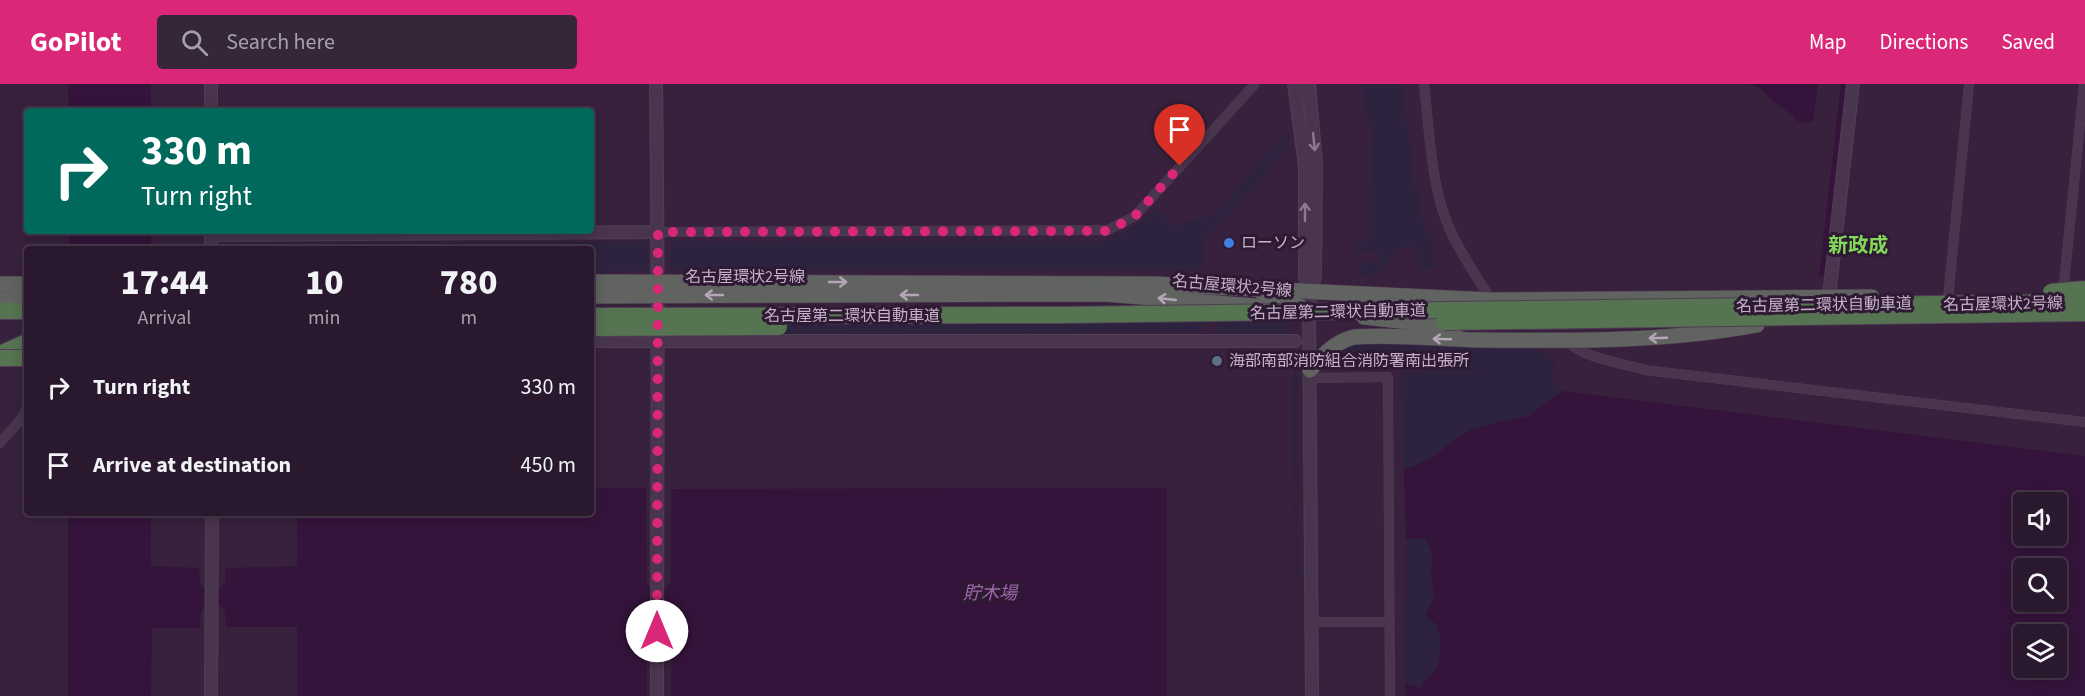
<!DOCTYPE html>
<meta charset="utf-8">
<style>
:root{--surface:#2a192e;--page:#36263a;--text:#f1f3f6;--muted:#a5a0aa;--line:#46384a;--accent:#db2777}
body{margin:0;font-family:"Source Sans 3","Noto Sans JP",sans-serif;background:var(--page);color:var(--text);height:100vh;display:flex;flex-direction:column;font-size:22px;white-space:nowrap}
*{box-sizing:border-box;margin:0}
p{font-size:20px;color:var(--muted)}
.icon{flex:none;width:33px;height:33px;fill:none;stroke:currentColor;stroke-width:2;stroke-linecap:round;stroke-linejoin:round}
.map{position:relative;flex:1;overflow:hidden}
.side{position:absolute;left:24px;top:162px;width:570px;height:270px;display:flex;flex-direction:column;background:var(--surface);border-radius:6px;box-shadow:0 3px 15px #0003,0 0 0 2px var(--line)}
.side>*{flex:none}
.hud{position:absolute;left:24px;top:24px;width:570px;height:126px;border-radius:6px;box-shadow:0 3px 15px #0003,0 0 0 2px var(--line);background:#00695c;color:#fff;overflow:hidden}
.fabs{position:absolute;left:2013px;top:408px;display:grid;gap:12px}
.fabs a{display:grid;place-items:center;width:54px;height:54px;border-radius:6px;background:var(--surface);box-shadow:0 3px 15px #0003,0 0 0 2px var(--line);font-size:30px}
.pin{position:absolute;display:grid;place-items:center;width:51px;height:51px;color:#fff;margin:-62px -26px;border-radius:50% 50% 50% 0;rotate:-45deg;box-shadow:0 0 6px #0007}
.pin .icon{rotate:45deg}
.me{position:absolute;width:66px;margin:-33px;rotate:0deg;stroke-linejoin:round;filter:drop-shadow(0 0 4px #0008)}
.turn{display:flex;align-items:center;gap:21px;height:126px;padding:0 18px;font-size:27px}
.turn .icon{width:78px;height:78px;stroke-width:2.5}
.turn b{display:block;font-size:42px;line-height:51px}
.eta{display:flex;justify-content:space-evenly;align-items:center;height:102px;text-align:center}
.eta b{font-size:36px;font-weight:800;line-height:42px}
ul{padding:0;list-style:none}
li{display:flex;align-items:center;gap:18px;height:78px;padding:0 18px}
li div{flex:1}
li b{display:block;font-size:22px}
li em{font-style:normal}
header{display:flex;align-items:center;gap:36px;box-sizing:border-box;height:84px;padding:0 30px;background:var(--accent);color:#fff}
header strong{font-size:28px}
nav{display:flex;gap:33px;margin-inline-start:auto;font-size:21px}
.search{width:420px;height:54px;background:var(--page);display:flex;align-items:center;gap:15px;box-sizing:border-box;padding:0 21px;border-radius:6px;color:var(--muted);font-size:22px}
.map>svg:first-child{display:block}
.green{fill:#2d233e}
.water{fill:#35143b;fill-rule:evenodd}
.lines{fill:none;stroke-linecap:round;stroke-linejoin:round}
.minor-casing{stroke:#523e56;stroke-width:10}
.tertiary-casing{stroke:#523e56;stroke-width:14}
.trunk-casing{stroke:#513d55;stroke-width:16}
.motorway-casing{stroke:#513d55;stroke-width:18}
.minor{stroke:#49354d;stroke-width:9}
.tertiary{stroke:#49354d;stroke-width:12}
.trunk{stroke:#606360;stroke-width:15}
.motorway{stroke:#567352;stroke-width:16}
.motorway-bridge-casing{stroke:#513d55;stroke-width:18;stroke-linecap:butt}
.motorway-bridge{stroke:#567352;stroke-width:16}
.oneway{stroke:#8d7991}
.oneway2{stroke:#b6a5b8}
.route{stroke:#db2777;stroke-width:10;stroke-dasharray:0 18}
.shop-dot{fill:#3f7fe0;stroke:#2e1a32;stroke-width:2}
.service-dot{fill:#5c6f8a;stroke:#2e1a32;stroke-width:2}
.labels{text-anchor:middle;dominant-baseline:central;stroke-width:6;stroke-linejoin:round;paint-order:stroke}
.poi-label{font-size:16px;fill:#c5b1c8;stroke:#2e1a32;text-anchor:start}
.street-label{font-size:16px;fill:#c5b1c8;stroke:#2e1a32}
.water-label{font-size:18px;font-style:italic;fill:#9e67aa;stroke:#2e1a32}
.quarter-label{font-size:20px;font-weight:bold;fill:#82da5a;stroke:#2e1a32}
</style>
<header>
<strong>GoPilot</strong>
<div class="search"><svg class="icon" aria-label="search" viewBox="0 0 24 24"><circle cx="10" cy="10" r="6"/><path d="M15 15l6 6"/></svg>Search here</div>
<nav><a>Map</a><a>Directions</a><a>Saved</a></nav>
</header>
<div class="map">
<svg width="2085" height="612" viewBox="0 0 2085 612">
<rect width="100%" height="100%" fill="#38213d"/>
<g class="green">
<polygon points="1362,0 1401,0 1412,76 1411,91 1419,113 1419,130 1425,143 1432,152 1432,182 1429,186 1421,184 1417,180 1417,167 1410,162 1396,166 1388,178 1376,189 1359,192 1356,188 1364,178 1378,178 1378,167 1356,169 1353,165 1356,158 1366,157 1370,153 1371,59 1374,56 1373,47 1365,29"/>
<path d="M1289,45V63L1202,160L1203,185L671,187V157L1097,158C1121,152 1138,143 1155,125L1175,142L1215,129Z"/>
<polygon points="648,158 648,187 591,187 591,165 224,165 224,160"/>
<path d="M1202,222C1207,230 1207,243 1199,248L676,251L671,224Z"/>
<polygon points="1215,226 1282,234 1288,238 1293,250 1222,250 1215,243"/>
<polygon points="1520,247 1555,279 1552,294 1562,307 1531,331 1468,347 1429,375 1404,386 1402,288 1492,291 1395,285 1326,284 1326,276 1336,262"/>
<polygon points="1293,267 1297,267 1299,403 1294,403"/>
<polygon points="1294,417 1298,417 1299,492 1295,492"/>
<polygon points="1426,454 1433,472 1431,492 1434,512 1425,532 1436,540 1441,555 1438,582 1419,604 1405,599 1406,455"/>
</g>
<g class="water">
<polygon points="68,0 151,0 151,27 69,27"/>
<polygon points="1749,0 1818,0 1813,37 1807,39 1797,37 1794,32 1771,16 1763,6"/>
<polygon points="1841,0 1846,0 1825,192 1819,192"/>
<rect x="69" y="147" width="82" height="18"/>
<path d="M1562,307L2085,372V612H1406L1405,599L1420,604L1438,582L1441,556L1436,540L1425,532L1434,512L1431,492L1433,472L1426,454L1406,455L1404,386L1429,375L1468,347L1498,338L1529,332ZM2024,418H2056V452H2024ZM2056,484V518H2024V484ZM2056,550V584H2024V550Z"/>
<polygon points="591,404 646,404 647,499 652,504 666,504 671,498 671,405 1167,404 1167,612 671,612 672,527 666,521 653,521 647,527 647,612 297,612 297,543 226,543 225,527 219,521 206,522 201,527 200,544 152,544 151,612 68,612 68,429 151,429 151,482 199,484 200,500 205,505 219,505 225,499 225,484 297,482 297,429 591,429"/>
</g>
<g class="lines">
<defs>
<g id="minor">
<path d="M1424,0C1429,42 1431,102 1448,141C1459,168 1476,191 1491,216"/>
<polyline points="658,148 1108,146 1135,132 1255,0"/>
<polyline points="2063,209 2084,0"/>
<polyline points="1948,215 1969,0"/>
<path d="M1567,256C1578,273 1625,280 1645,286L2085,338"/>
<polyline points="1310,294 1388,293 1390,612"/>
<polyline points="0,359 22,334 27,323"/>
<polyline points="1311,538 1390,538"/>
</g>
<g id="tertiary">
<path d="M656,0C659,204 657,408 657,612"/>
<polyline points="1294,0 1305,82 1305,193 1310,207"/>
<polyline points="1309,0 1316,80 1315,193 1310,207 1309,227 1312,612"/>
<polyline points="211,27 211,0"/>
<polyline points="211,151 658,148"/>
<polyline points="211,165 211,147"/>
<polyline points="1829,212 1853,0"/>
<polyline points="591,257 1295,257"/>
<polyline points="211,612 212,429"/>
</g>
<g id="trunk">
<polyline points="591,198 1153,200 1491,216 1872,213"/>
<polyline points="0,200 27,200"/>
<polyline points="591,212 1104,210 1254,222"/>
<polyline points="1264,214 1293,219 1309,227"/>
<polyline points="0,215 27,214"/>
<polyline points="1364,233 1456,243"/>
<path d="M1310,286C1323,271 1334,258 1354,253C1396,250 1437,255 1478,256C1571,257 1666,258 1757,241"/>
</g>
<g id="motorway">
<polyline points="0,227 27,227"/>
<polyline points="0,270 27,258"/>
</g>
</defs>
<use href="#minor" class="minor-casing"/>
<use href="#tertiary" class="tertiary-casing"/>
<use href="#trunk" class="trunk-casing"/>
<use href="#motorway" class="motorway-casing"/>
<use href="#minor" class="minor"/>
<use href="#tertiary" class="tertiary"/>
<use href="#trunk" class="trunk"/>
<use href="#motorway" class="motorway"/>
<defs>
<g id="motorway-bridge">
<polyline points="2051,208 2085,205"/>
<polyline points="591,232 1061,231 2085,218"/>
<polyline points="1444,238 2085,229"/>
<polyline points="591,244 779,243"/>
<polyline points="0,274 27,274"/>
</g>
</defs>
<use href="#motorway-bridge" class="motorway-bridge-casing"/>
<use href="#motorway-bridge" class="motorway-bridge"/>
</g>
<defs><path id="oneway-shaft" d="M-6 0H5M1.5-3L5.5 0L1.5 3" fill="none" stroke-width="1.6" stroke-linecap="round" stroke-linejoin="round" transform="scale(1.5)"/></defs>
<g class="oneway">
<use href="#oneway-shaft" transform="translate(1314 58) rotate(84)"/>
<use href="#oneway-shaft" transform="translate(1305 128) rotate(-90)"/>
</g>
<g class="oneway2">
<use href="#oneway-shaft" transform="translate(838 198)"/>
<use href="#oneway-shaft" transform="translate(714 211) rotate(180)"/>
<use href="#oneway-shaft" transform="translate(909 211) rotate(180)"/>
<use href="#oneway-shaft" transform="translate(1167 215) rotate(-174)"/>
<use href="#oneway-shaft" transform="translate(1658 254) rotate(178)"/>
<use href="#oneway-shaft" transform="translate(1442 255) rotate(-178)"/>
</g>
<g class="lines">
<polyline class="route" points="657,547 658,148 1108,147 1135,132 1180,82"/>
</g>
<circle class="shop-dot" cx="1229" cy="159" r="6"/>
<circle class="service-dot" cx="1217" cy="277" r="6"/>
<g class="labels">
<g class="poi-label">
<text x="1241" y="159">ローソン</text>
<text x="1229" y="277">海部南部消防組合消防署南出張所</text>
</g>
<g class="street-label">
<text x="745" y="193">名古屋環状2号線</text>
<text transform="translate(1232 202) rotate(5)">名古屋環状2号線</text>
<text transform="translate(2003 220) rotate(-1)">名古屋環状2号線</text>
<text transform="translate(1824 221) rotate(-1)">名古屋第二環状自動車道</text>
<text transform="translate(1338 228) rotate(-1)">名古屋第二環状自動車道</text>
<text x="852" y="232">名古屋第二環状自動車道</text>
</g>
<g class="water-label">
<text x="990" y="509">貯木場</text>
</g>
<g class="quarter-label">
<text x="1858" y="162">新政成</text>
</g>
</g>
</svg>
<div class="fabs">
<a><svg class="icon" aria-label="sound" viewBox="0 0 24 24"><path d="M4 9h4l5-4v14l-5-4H4zM17 9q2 3 0 6"/></svg></a>
<a><svg class="icon" aria-label="search" viewBox="0 0 24 24"><circle cx="10" cy="10" r="6"/><path d="M15 15l6 6"/></svg></a>
<a><svg class="icon" aria-label="layers" viewBox="0 0 24 24"><path d="M12 4l9 5-9 5-9-5zM3 14l9 5 9-5"/></svg></a>
</div>
<div class="pin" style="left:1180px;top:82px;background:#d93025"><svg class="icon" aria-label="arrive" viewBox="0 0 24 24"><path d="M6 21V4h12l-3 4 3 4H6"/></svg></div>
<svg class="me" style="left:657px;top:547px" viewBox="-20 -20 40 40"><circle r="19" fill="#fff"/><path d="M0-13L10 11 0 6-10 11z" fill="#db2777"/></svg>
<div class="hud">
<div class="turn"><svg class="icon" aria-label="right" viewBox="0 0 24 24"><path d="M7 20v-9h11M14 6l5 5-5 5"/></svg><div><b>330 m</b>Turn right</div></div>
</div>
<section class="side">
<div class="eta">
<div><b>17:44</b><p>Arrival</p></div>
<div><b>10</b><p>min</p></div>
<div><b>780</b><p>m</p></div>
</div>
<ul>
<li><svg class="icon" aria-label="right" viewBox="0 0 24 24"><path d="M7 20v-9h11M14 6l5 5-5 5"/></svg><div><b>Turn right</b></div><em>330 m</em></li>
<li><svg class="icon" aria-label="arrive" viewBox="0 0 24 24"><path d="M6 21V4h12l-3 4 3 4H6"/></svg><div><b>Arrive at destination</b></div><em>450 m</em></li>
</ul>
</section>
</div>
